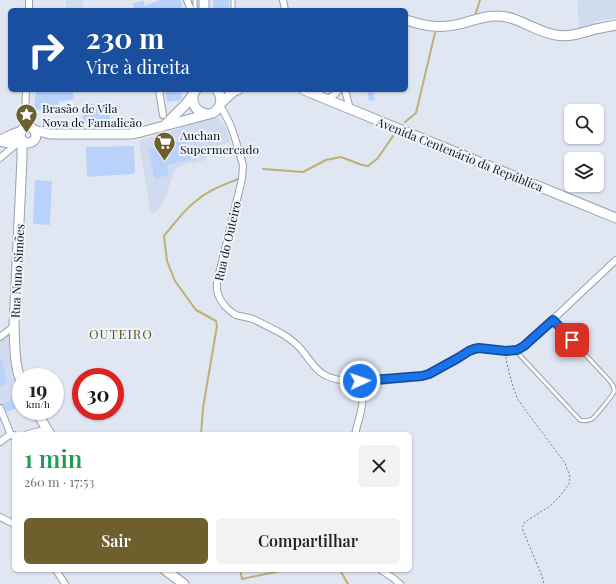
<!DOCTYPE html>
<html lang="pt">
<meta charset="utf-8">
<style>
:root{--surface:#fff;--page:#f2f2f2;--text:#222;--muted:#767676;--accent:#6e602d}
body{margin:0;font-family:"Playfair Display",serif;background:var(--page);color:var(--text);height:100vh;display:flex;flex-direction:column;font-size:15px;white-space:nowrap}
*{box-sizing:border-box;margin:0}
p{font-size:13px;color:var(--muted)}
.icon{flex:none;width:22px;height:22px;fill:none;stroke:currentColor;stroke-width:2;stroke-linecap:round;stroke-linejoin:round}
.map{position:relative;flex:1;overflow:hidden}
.panel{position:absolute;left:12px;top:432px;width:400px;height:140px;display:flex;flex-direction:column;background:var(--surface);border-radius:6px;box-shadow:0 1px 3px #0004}
.panel>*{flex:none}
.top-card{position:absolute;left:8px;top:8px;width:400px;height:84px;border-radius:6px;box-shadow:0 1px 3px #0004;background:#1a4fa0;color:#fff;overflow:hidden}
.controls{position:absolute;left:564px;top:104px;display:grid;gap:8px}
.controls a{display:grid;place-items:center;width:40px;height:40px;border-radius:6px;background:var(--surface);box-shadow:0 1px 3px #0004;font-size:20px}
.speed{position:absolute;left:12px;top:368px;display:flex;gap:8px;font-size:20px;font-weight:700;text-align:center}
.speed>*{display:grid;place-content:center;width:52px;height:52px;border-radius:50%;background:var(--surface);box-shadow:0 1px 3px #0004;line-height:1}
.speed small{font-size:10px;font-weight:400}
.speed .limit{border:6px solid #d22;background:#fff;color:#111}
.pin{position:absolute;display:grid;place-items:center;width:34px;height:34px;color:#fff;margin:-17px;border-radius:8px;box-shadow:0 2px 6px #0006}
.me{position:absolute;width:44px;margin:-22px;rotate:87deg;stroke-linejoin:round;filter:drop-shadow(0 0 3px #0008)}
.turn{display:flex;align-items:center;gap:14px;height:84px;padding:0 12px;font-size:18px}
.turn .icon{width:52px;height:52px;stroke-width:2.5}
.turn b{display:block;font-size:28px;line-height:34px}
.round{display:grid;place-items:center;flex:none;width:42px;height:42px;border-radius:6px;background:var(--page)}
.headline{display:flex;align-items:center;justify-content:space-between;height:68px;padding:0 12px}
h1{font-size:24px;font-weight:600;line-height:30px;color:#1e9e55}
.cta{display:flex;gap:8px;margin-top:auto;padding:8px 12px}
.cta a{flex:1;height:46px;border-radius:6px;background:var(--accent);color:#fff;font-size:16px;font-weight:600;line-height:46px;text-align:center}
.cta a+a{background:var(--page);color:var(--text)}
.map>svg:first-child{display:block}
.built{fill:#d0dcee}
.lines{fill:none;stroke-linecap:round;stroke-linejoin:round}
.stream{stroke:#c0af73;stroke-width:2}
.building{fill:#b8d2fb}
.lane-casing{stroke:#9aa1ac;stroke-width:5}
.street-casing{stroke:#9aa1ac;stroke-width:8}
.secondary-casing{stroke:#9aa1ac;stroke-width:11}
.path{stroke:#777c84;stroke-width:1;stroke-dasharray:2 2;stroke-linecap:butt}
.lane{stroke:#fff;stroke-width:3}
.street{stroke:#fff;stroke-width:6}
.secondary{stroke:#fff;stroke-width:9}
.route-casing{stroke:#114b97;stroke-width:10}
.route{stroke:#1a73e8;stroke-width:7}
.labels{text-anchor:middle;dominant-baseline:central;stroke-width:4;stroke-linejoin:round;paint-order:stroke}
.poi-label{font-size:12px;fill:#101317;stroke:#eef4fe;text-anchor:start}
.street-label{font-size:12px;fill:#101317;stroke:#eef4fe}
.neighbourhood-label{font-size:13px;letter-spacing:1px;fill:#645417;stroke:#eef4fe}
</style>
<div class="map">
<svg width="616" height="584" viewBox="0 0 616 584">
<rect width="100%" height="100%" fill="#e0e7f3"/>
<g class="built">
<polygon points="66,0 83,0 83,10 33,10 33,9 61,10 66,7"/>
<polygon points="577,0 616,0 616,18 595,21 594,25 579,28"/>
<polygon points="213,118 218,119 221,121 225,125 230,142 204,151 206,160 192,164 191,162 183,165 176,169 170,182 167,194 161,205 157,211 151,214 139,143 141,140"/>
<polygon points="6,335 8,336 9,339 12,367 13,375 21,390 21,406 4,413 0,401 0,338"/>
</g>
<g class="lines">
<g class="stream">
<polyline points="475,16 480,0"/>
<polyline points="405,122 416,113 435,33"/>
<polyline points="263,169 303,172 326,160 341,157 362,165 368,166 377,159 393,136"/>
<path d="M201,434L203,408L217,326L216,321L196,310L175,281L167,261L164,236C174,224 184,210 196,201C208,190 224,185 238,179"/>
<polyline points="240,570 242,579 284,570"/>
<polyline points="340,570 348,584"/>
</g>
</g>
<g class="building">
<polygon points="160,0 181,0 182,10 134,10 133,3 144,1 144,6"/>
<rect x="213" y="0" width="16" height="10"/>
<polygon points="36,90 73,90 74,99 58,102 59,107 34,110"/>
<polygon points="165,90 181,90 182,99 182,100 167,102"/>
<polygon points="367,90 373,90 375,100 369,101"/>
<rect x="83" y="104" width="27" height="19"/>
<polygon points="186,139 191,159 167,165 169,175 155,179 148,149"/>
<polygon points="134,146 135,173 131,174 87,177 86,147"/>
<polygon points="35,180 52,181 50,225 33,224"/>
<polygon points="0,360 2,360 7,384 0,386"/>
<polygon points="20,387 21,390 21,406 7,412 4,406 2,404 18,397 15,389"/>
</g>
<g class="lines">
<defs>
<g id="lane">
<polyline points="195,0 195,7 197,10"/>
<polyline points="233,10 233,0"/>
<path d="M515,350L580,420C584,421 588,421 592,419C596,416 612,396 614,392C615,387 612,384 609,380L553,320"/>
</g>
<g id="street">
<polyline points="187,0 191,10"/>
<polyline points="283,0 285,10"/>
<polyline points="29,10 29,0"/>
<polyline points="159,90 163,115"/>
<polyline points="345,90 350,109"/>
<polyline points="327,99 334,95 339,90"/>
<path d="M220,105L230,124L235,138L243,165L242,179L217,282C216,293 219,299 226,307C229,310 232,313 236,315C242,317 249,317 255,320C270,328 287,334 299,347C307,355 313,368 323,374C345,388 397,379 422,376C434,373 448,365 459,358C464,354 469,350 475,349C479,348 483,349 488,349C508,351 515,354 531,340L616,260"/>
<polyline points="25,117 29,123 31,128"/>
<polyline points="23,130 23,125 25,117 26,90"/>
<polyline points="0,158 18,143"/>
<polyline points="0,337 14,326"/>
<polyline points="0,408 11,435"/>
<polyline points="28,434 47,429"/>
<path d="M355,434C360,413 366,404 360,381"/>
<polyline points="0,442 8,436 14,435"/>
<polyline points="0,517 14,524"/>
<polyline points="56,570 65,584"/>
<polyline points="381,570 393,578 400,584"/>
</g>
<g id="secondary">
<polyline points="204,10 204,0"/>
<path d="M406,20C425,26 440,29 460,24C472,21 483,16 496,16C517,15 535,32 556,35C568,37 578,34 589,31C598,28 607,27 616,25"/>
<polyline points="304,90 616,218"/>
<path d="M193,95C192,106 197,112 207,114"/>
<polyline points="221,103 234,91 238,90"/>
<polyline points="166,124 186,104 196,90"/>
<circle cx="28" cy="135" r="8"/>
<path d="M35,131H38L50,134H131L141,132L213,113C222,107 223,98 217,90"/>
<path d="M0,140C7,138 14,132 21,132"/>
<path d="M0,141C8,144 15,144 22,140"/>
<path d="M21,381C14,364 15,345 14,326L22,159V146L23,141"/>
<polyline points="36,411 50,434"/>
<polyline points="165,570 184,584"/>
</g>
</defs>
<use href="#lane" class="lane-casing"/>
<use href="#street" class="street-casing"/>
<use href="#secondary" class="secondary-casing"/>
<polyline class="path" points="506,357 506,360 513,387 518,400 565,463 570,477 569,484 560,496 550,506 525,522 522,528 542,576 544,584"/>
<use href="#lane" class="lane"/>
<use href="#street" class="street"/>
<use href="#secondary" class="secondary"/>
</g>
<g class="lines">
<defs>
<polyline id="route" points="360,381 422,376 429,374 458,358 469,351 474,349 479,348 506,351 517,350 524,346 553,320 572,340"/>
</defs>
<use href="#route" class="route-casing"/>
<use href="#route" class="route"/>
</g>
<defs>
<symbol id="sight-pin" viewBox="-11 -11 22 30"><path d="M0 17L-7.5 6A9.5 9.5 0 1 1 7.5 6Z" fill="#6e602d" stroke="#eef4fe"/><path d="M0-6L1.8-2.2L6-1.7L2.9 1.2L3.7 5.4L0 3.3L-3.7 5.4L-2.9 1.2L-6-1.7L-1.8-2.2Z" fill="#fff"/></symbol>
<symbol id="supermarket-pin" viewBox="-11 -11 22 30"><path d="M0 17L-7.5 6A9.5 9.5 0 1 1 7.5 6Z" fill="#6e602d" stroke="#eef4fe"/><path d="M-6-5.5h2.5l.6 2H6L4.5 2H-2.5L-4.4-4H-6ZM-1.5 3.2a1.3 1.3 0 1 0 .1 0ZM3 3.2a1.3 1.3 0 1 0 .1 0Z" fill="#fff"/></symbol>
</defs>
<g fill-rule="evenodd">
<use href="#sight-pin" x="14" y="102" width="25" height="34"/>
<use href="#supermarket-pin" x="152" y="130" width="25" height="34"/>
</g>
<g class="labels">
<g class="poi-label">
<text x="42" y="108">Brasão de Vila<tspan x="42" dy="14">Nova de Famalicão</tspan></text>
<text x="180" y="135">Auchan<tspan x="180" dy="14">Supermercado</tspan></text>
</g>
<g class="street-label">
<text transform="translate(460 154) rotate(22)">Avenida Centenário da República</text>
<text transform="translate(227 241) rotate(-77)">Rua do Outeiro</text>
<text transform="translate(17 271) rotate(-87)">Rua Nuno Simões</text>
</g>
<g class="neighbourhood-label">
<text x="121" y="333">OUTEIRO</text>
</g>
</g>
</svg>
<div class="controls">
<a><svg class="icon" aria-label="search" viewBox="0 0 24 24"><circle cx="10" cy="10" r="6"/><path d="M15 15l6 6"/></svg></a>
<a><svg class="icon" aria-label="layers" viewBox="0 0 24 24"><path d="M12 4l9 5-9 5-9-5zM3 14l9 5 9-5"/></svg></a>
</div>
<div class="speed"><div>19<small>km/h</small></div><div class="limit">30</div></div>
<div class="pin" style="left:572px;top:340px;background:#d93025"><svg class="icon" aria-label="arrive" viewBox="0 0 24 24"><path d="M6 21V4h12l-3 4 3 4H6"/></svg></div>
<svg class="me" style="left:360px;top:381px" viewBox="-20 -20 40 40"><circle r="17" fill="#1a73e8" stroke="#fff" stroke-width="3"/><path d="M0-11L8 9 0 5-8 9z" fill="#fff"/></svg>
<div class="top-card">
<div class="turn"><svg class="icon" aria-label="right" viewBox="0 0 24 24"><path d="M7 20v-9h11M14 6l5 5-5 5"/></svg><div><b>230 m</b>Vire à direita</div></div>
</div>
<section class="panel">
<div class="headline"><div><h1>1 min</h1><p>260 m · 17:53</p></div><a class="round"><svg class="icon" aria-label="close" viewBox="0 0 24 24"><path d="M6 6l12 12M18 6L6 18"/></svg></a></div>
<div class="cta"><a>Sair</a><a>Compartilhar</a></div>
</section>
</div>
